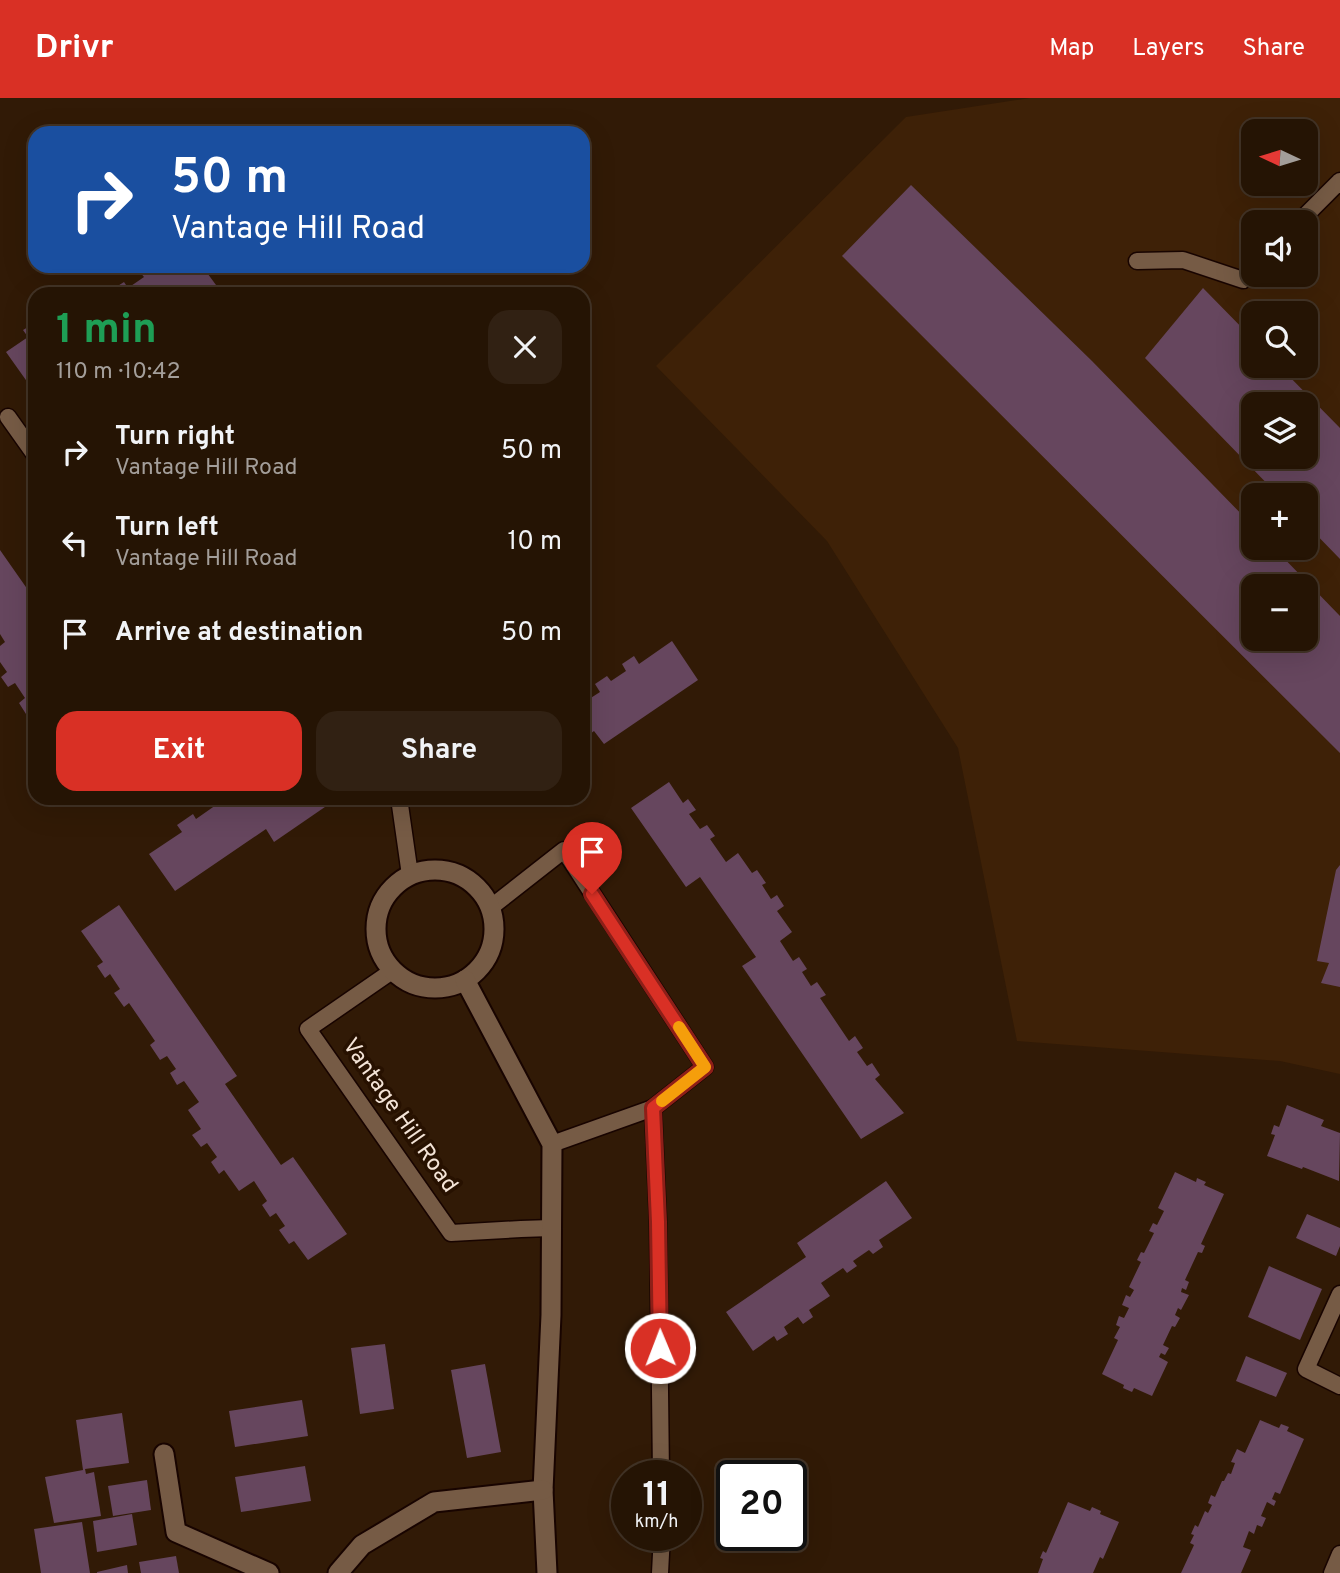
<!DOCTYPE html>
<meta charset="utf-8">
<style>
:root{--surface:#251404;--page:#312113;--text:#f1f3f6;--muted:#a39e9a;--line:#423326;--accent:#d93025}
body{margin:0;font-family:Overpass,sans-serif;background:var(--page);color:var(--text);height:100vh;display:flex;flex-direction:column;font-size:26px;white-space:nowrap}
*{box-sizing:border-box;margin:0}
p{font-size:23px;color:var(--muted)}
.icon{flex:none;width:38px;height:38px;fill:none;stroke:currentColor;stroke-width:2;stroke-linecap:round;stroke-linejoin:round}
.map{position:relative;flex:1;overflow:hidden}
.sheet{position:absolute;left:28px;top:189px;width:562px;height:518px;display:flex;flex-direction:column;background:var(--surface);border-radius:21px;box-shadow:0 7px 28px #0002,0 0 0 2px var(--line)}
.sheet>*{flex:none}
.banner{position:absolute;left:28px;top:28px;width:562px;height:147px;border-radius:21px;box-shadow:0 7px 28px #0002,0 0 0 2px var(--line);background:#1a4fa0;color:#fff;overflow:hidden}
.needle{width:46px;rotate:274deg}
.buttons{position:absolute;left:1241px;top:21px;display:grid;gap:14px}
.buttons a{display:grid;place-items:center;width:77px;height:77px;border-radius:14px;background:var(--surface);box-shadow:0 7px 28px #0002,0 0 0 2px var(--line);font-size:35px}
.speed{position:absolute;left:611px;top:1362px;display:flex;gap:14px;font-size:35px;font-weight:700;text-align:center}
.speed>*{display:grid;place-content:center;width:91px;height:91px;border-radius:50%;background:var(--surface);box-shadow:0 7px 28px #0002,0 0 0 2px var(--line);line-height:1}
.speed small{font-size:18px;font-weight:400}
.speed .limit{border:4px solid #111;border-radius:10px;background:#fff;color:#111}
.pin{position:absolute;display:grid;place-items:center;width:60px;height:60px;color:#fff;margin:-72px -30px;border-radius:50% 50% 50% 0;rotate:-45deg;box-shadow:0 0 7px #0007}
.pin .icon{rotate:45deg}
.me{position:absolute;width:77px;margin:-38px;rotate:359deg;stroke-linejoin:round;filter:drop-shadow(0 0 5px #0008)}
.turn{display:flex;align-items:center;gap:24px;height:147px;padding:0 28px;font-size:32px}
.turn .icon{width:91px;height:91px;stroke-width:2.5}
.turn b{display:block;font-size:49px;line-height:60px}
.round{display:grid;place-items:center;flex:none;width:74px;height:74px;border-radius:21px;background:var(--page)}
.overview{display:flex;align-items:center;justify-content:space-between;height:119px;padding:0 28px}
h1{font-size:42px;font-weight:700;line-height:52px;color:#1e9e55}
.cta{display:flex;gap:14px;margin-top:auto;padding:14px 28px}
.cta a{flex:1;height:80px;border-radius:21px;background:var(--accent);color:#fff;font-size:28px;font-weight:700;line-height:80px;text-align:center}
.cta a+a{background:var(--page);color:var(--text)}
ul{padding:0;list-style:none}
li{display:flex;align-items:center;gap:21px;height:91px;padding:0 28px}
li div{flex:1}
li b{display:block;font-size:26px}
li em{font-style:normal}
header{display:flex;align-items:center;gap:42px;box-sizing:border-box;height:98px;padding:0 35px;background:var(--accent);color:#fff}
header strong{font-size:33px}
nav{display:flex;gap:38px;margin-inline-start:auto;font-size:24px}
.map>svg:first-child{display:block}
.built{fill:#3e2107;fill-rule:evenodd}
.building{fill:#66465e;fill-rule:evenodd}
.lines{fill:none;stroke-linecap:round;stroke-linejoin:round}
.service-casing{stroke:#180400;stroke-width:19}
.minor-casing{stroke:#180400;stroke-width:23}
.service{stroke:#765b45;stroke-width:16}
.minor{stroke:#765b45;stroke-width:19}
.route-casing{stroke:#8d1f18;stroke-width:18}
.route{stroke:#d93025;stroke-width:12}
.slow{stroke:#f59e0b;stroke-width:12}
.labels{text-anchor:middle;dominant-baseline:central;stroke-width:7;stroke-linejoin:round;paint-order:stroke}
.street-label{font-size:23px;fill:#f4e4d7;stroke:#271100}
</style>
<header>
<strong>Drivr</strong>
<nav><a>Map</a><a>Layers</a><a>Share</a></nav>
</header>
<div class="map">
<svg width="1340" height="1475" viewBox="0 0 1340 1475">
<rect width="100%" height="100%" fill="#311a06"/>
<path class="built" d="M1030,0H1340V976L1280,963L1017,943L958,650L827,443L656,268L906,19ZM1253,33H1306V86H1253ZM1253,124H1306V177H1253ZM1253,215H1306V268H1253ZM1253,306H1306V359H1253ZM1253,397H1306V450H1253ZM1253,488H1306V541H1253Z"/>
<g class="building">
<path d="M911,87L1092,263L1253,428V450H1274L1340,518V655L842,158ZM1253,488H1306V541H1253Z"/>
<polygon points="147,168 152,168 155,171 159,168 202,168 216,187 203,196 116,196 113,191 124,184 128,190 144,179 139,173"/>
<path d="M1203,190L1253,241V268H1279L1340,330V461L1306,426V397H1278L1145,260ZM1253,306H1306V359H1253Z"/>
<polygon points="35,225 35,291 33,292 6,254 28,239 23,232"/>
<polygon points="0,452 35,502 35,525 32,527 35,532 35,615 33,612 26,616 19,605 25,600 15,585 8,589 1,579 7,574 0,564 0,548 5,544 0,536"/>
<polygon points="672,543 698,582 604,646 594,633 583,641 583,605 600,594 595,586 607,578 611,583 626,573 622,566 634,558 639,566"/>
<polygon points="669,684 683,705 688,701 696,712 689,716 700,731 707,727 715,738 710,741 726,764 738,755 752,775 757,772 766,785 762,787 771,801 777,797 784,808 777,813 792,834 780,843 793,863 799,859 807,871 802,874 811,888 817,884 826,897 820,900 849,943 855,938 863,950 857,954 867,968 872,965 880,977 875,981 904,1015 861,1041 742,868 756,859 700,779 686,789 631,710"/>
<polygon points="226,700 245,700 248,706 257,700 338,700 274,744 266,731 175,793 149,756 182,734 177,727 193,716 196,721"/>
<polygon points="1340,767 1340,889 1321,885 1329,865 1317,863 1336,772"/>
<polygon points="119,807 237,978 225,986 281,1067 293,1059 347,1136 308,1162 294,1143 289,1146 279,1132 285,1128 276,1115 270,1119 262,1107 267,1103 254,1083 239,1093 224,1072 219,1076 211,1064 217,1059 207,1045 201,1049 192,1037 201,1031 188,1012 199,1004 184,983 177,987 170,975 176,971 167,958 160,962 150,947 155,943 129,905 124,909 114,895 120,891 110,876 105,880 97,868 103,864 81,833"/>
<polygon points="1287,1007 1324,1022 1321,1028 1340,1035 1339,1083 1303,1069 1302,1071 1267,1058 1275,1037 1271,1036 1274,1027 1279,1029"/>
<polygon points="1175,1074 1196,1084 1197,1080 1206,1084 1204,1087 1224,1096 1201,1146 1205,1148 1202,1155 1198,1154 1185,1182 1189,1184 1186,1192 1182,1190 1181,1194 1189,1197 1181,1212 1178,1210 1175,1217 1180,1220 1175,1229 1172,1228 1163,1247 1169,1250 1165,1257 1161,1255 1159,1259 1168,1264 1152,1298 1134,1290 1132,1294 1123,1290 1124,1287 1102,1276 1118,1242 1114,1240 1120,1229 1116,1227 1119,1218 1124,1220 1129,1210 1122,1207 1126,1197 1130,1199 1134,1192 1129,1189 1141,1164 1137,1162 1141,1154 1144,1155 1154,1135 1149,1133 1153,1125 1157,1127 1164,1113 1158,1110"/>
<polygon points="886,1083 912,1120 879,1142 883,1149 873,1156 869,1152 853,1163 857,1168 847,1175 843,1170 821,1185 830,1198 809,1212 813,1219 803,1226 798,1219 784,1229 788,1236 777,1243 774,1238 753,1253 726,1214 806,1159 797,1145"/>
<polygon points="1307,1116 1340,1130 1340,1148 1336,1158 1296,1140"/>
<polygon points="1269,1168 1322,1191 1300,1242 1248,1219"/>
<polygon points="385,1246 394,1311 360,1316 351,1250"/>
<polygon points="1246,1258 1287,1275 1276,1299 1236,1283"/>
<polygon points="485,1266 501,1354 467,1360 451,1272"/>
<polygon points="302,1302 308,1338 235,1349 229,1313"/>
<polygon points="122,1315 129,1365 85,1371 86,1376 94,1374 101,1418 54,1425 45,1379 83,1372 76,1322"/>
<polygon points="1260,1322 1279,1330 1281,1326 1289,1329 1287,1333 1304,1341 1280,1396 1275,1394 1272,1401 1276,1403 1274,1408 1267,1404 1261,1418 1266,1420 1262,1429 1257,1427 1254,1436 1249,1433 1243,1449 1251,1452 1241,1475 1181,1475 1194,1447 1190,1445 1194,1437 1191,1436 1195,1427 1198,1429 1205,1413 1208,1415 1212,1407 1208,1405 1211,1397 1215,1399 1222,1383 1224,1383 1228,1375 1231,1376 1235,1365 1231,1364 1237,1351 1245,1355"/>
<polygon points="305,1368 311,1403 241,1414 235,1379"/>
<polygon points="147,1382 151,1412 113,1418 108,1388"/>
<polygon points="1068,1404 1090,1413 1092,1409 1101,1413 1100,1416 1119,1424 1103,1461 1100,1459 1093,1475 1038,1475 1043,1461 1040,1460 1043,1453 1046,1455"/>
<polygon points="132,1416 137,1447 97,1454 93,1423"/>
<polygon points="82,1424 90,1475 41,1475 34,1431"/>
<polygon points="176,1458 179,1475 141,1475 139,1464"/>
<polygon points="127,1467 128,1475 97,1475 97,1474"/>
</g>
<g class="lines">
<defs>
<g id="service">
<polyline points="1299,124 1340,83"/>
<polyline points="1137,163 1183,162 1243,182 1253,171"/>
<polyline points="8,319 35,357"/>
<polyline points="399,700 410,777"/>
<polyline points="490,810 564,752 705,969 653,1010 552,1046"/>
<polyline points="392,873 308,931 451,1135 521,1131 551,1130"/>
<polyline points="653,1010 658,1123 661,1377"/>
<polyline points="1340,1196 1306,1271 1340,1288"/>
<polyline points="660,1475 662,1437"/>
<polyline points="1332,1475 1340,1456"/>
</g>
<g id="minor">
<circle cx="435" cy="831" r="59"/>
<polyline points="465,882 552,1046 551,1217 543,1392 547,1475"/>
<polyline points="164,1356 176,1434 269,1475"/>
<polyline points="338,1475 362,1447 434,1404 543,1392"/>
</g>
</defs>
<use href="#service" class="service-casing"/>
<use href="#minor" class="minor-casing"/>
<use href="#service" class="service"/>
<use href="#minor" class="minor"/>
</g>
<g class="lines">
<defs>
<polyline id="route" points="592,796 705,969 653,1010 658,1124 660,1250"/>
</defs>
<use href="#route" class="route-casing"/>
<use href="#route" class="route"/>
<polyline class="slow" points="662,1003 705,969 679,929"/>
</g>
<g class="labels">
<g class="street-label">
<text transform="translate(399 1018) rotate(55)">Vantage Hill Road</text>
</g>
</g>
</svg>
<div class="buttons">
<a><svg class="needle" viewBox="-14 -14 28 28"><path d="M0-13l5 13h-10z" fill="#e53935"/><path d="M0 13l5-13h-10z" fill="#a39e9a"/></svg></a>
<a><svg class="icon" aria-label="sound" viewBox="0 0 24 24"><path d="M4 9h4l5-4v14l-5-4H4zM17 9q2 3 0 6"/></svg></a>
<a><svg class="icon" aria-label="search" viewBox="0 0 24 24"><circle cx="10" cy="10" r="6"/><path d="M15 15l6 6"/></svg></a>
<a><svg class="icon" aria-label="layers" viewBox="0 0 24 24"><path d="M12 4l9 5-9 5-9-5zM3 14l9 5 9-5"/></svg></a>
<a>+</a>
<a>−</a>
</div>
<div class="speed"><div>11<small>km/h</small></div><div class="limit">20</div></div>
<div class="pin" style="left:592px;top:796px;background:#d93025"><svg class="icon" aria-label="arrive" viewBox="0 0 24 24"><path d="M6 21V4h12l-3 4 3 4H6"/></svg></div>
<svg class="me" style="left:660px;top:1250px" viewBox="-20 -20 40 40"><circle r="17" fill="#d93025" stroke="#fff" stroke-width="3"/><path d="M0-11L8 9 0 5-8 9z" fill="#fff"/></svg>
<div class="banner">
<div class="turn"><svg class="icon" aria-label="right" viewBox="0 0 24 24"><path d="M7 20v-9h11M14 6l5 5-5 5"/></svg><div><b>50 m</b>Vantage Hill Road</div></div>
</div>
<section class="sheet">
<div class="overview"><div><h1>1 min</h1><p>110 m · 10:42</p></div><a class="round"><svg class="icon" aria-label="close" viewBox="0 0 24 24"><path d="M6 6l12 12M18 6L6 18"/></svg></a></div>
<ul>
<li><svg class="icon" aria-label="right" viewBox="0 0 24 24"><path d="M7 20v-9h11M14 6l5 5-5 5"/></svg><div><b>Turn right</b><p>Vantage Hill Road</p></div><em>50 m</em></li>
<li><svg class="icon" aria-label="left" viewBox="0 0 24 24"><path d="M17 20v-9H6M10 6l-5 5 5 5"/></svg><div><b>Turn left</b><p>Vantage Hill Road</p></div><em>10 m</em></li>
<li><svg class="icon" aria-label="arrive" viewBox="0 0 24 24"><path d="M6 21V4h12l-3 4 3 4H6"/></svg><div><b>Arrive at destination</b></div><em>50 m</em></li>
</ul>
<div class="cta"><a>Exit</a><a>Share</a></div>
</section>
</div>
